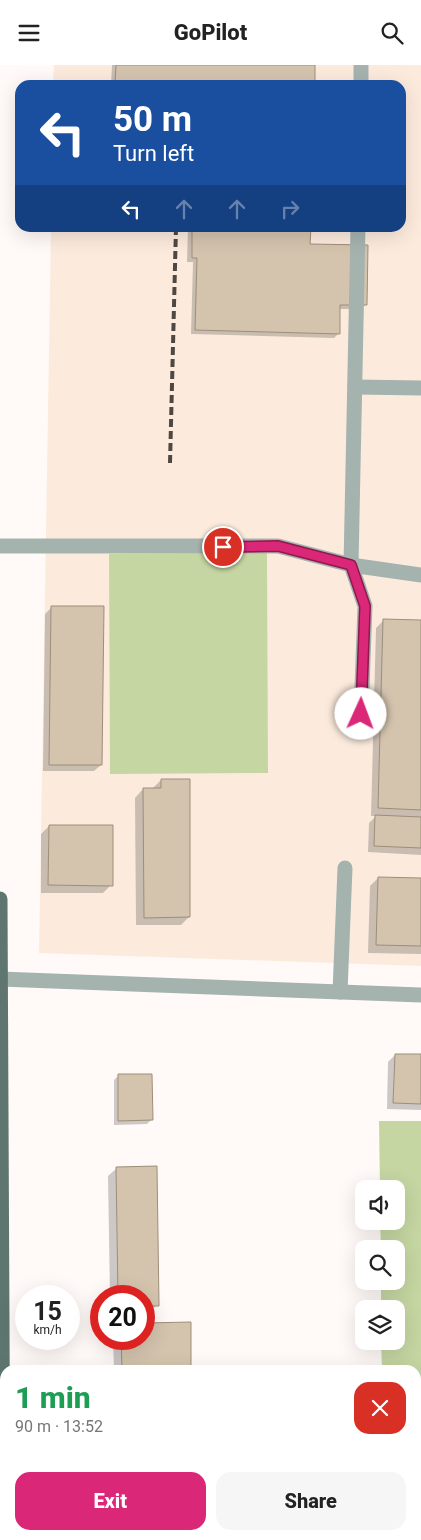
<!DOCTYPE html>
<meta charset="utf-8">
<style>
:root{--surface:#fff;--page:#f6f6f6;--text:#222;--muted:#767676;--accent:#db2777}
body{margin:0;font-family:Roboto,sans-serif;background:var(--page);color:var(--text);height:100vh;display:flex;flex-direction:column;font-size:19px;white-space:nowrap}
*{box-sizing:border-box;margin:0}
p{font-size:16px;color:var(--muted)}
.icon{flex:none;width:28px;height:28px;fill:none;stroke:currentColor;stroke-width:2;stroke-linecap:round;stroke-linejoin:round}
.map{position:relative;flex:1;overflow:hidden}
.side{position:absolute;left:0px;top:1300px;width:421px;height:175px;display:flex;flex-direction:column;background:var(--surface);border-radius:15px 15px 0 0;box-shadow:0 5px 20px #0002}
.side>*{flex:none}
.guide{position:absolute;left:15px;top:15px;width:391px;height:152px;border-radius:15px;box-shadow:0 5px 20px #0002;background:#1a4fa0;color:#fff;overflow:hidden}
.buttons{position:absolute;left:355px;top:1115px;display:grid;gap:10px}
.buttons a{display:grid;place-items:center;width:50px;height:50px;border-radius:10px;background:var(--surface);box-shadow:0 5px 20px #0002;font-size:25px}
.speed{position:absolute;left:15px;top:1220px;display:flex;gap:10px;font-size:25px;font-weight:700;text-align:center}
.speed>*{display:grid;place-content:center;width:65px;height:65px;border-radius:50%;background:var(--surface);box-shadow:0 5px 20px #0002;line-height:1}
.speed small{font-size:12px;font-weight:400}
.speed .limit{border:8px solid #d22;background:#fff;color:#111}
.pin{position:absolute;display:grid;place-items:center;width:42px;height:42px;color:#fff;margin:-21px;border:2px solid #fff;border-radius:50%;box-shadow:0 1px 5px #0007}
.me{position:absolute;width:55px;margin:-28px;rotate:2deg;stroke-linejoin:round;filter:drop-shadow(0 0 4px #0008)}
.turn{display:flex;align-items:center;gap:18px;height:105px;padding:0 15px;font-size:22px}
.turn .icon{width:65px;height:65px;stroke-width:2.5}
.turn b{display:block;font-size:35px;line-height:42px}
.lanes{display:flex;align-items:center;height:48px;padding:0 15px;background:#0003;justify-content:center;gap:25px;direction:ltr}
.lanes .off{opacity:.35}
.round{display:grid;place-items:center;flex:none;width:52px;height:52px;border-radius:15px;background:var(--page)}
.overview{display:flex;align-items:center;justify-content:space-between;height:85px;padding:0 15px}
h1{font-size:30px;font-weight:800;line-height:38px;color:#1e9e55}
.primary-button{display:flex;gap:10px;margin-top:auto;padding:10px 15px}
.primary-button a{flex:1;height:58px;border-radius:15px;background:var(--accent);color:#fff;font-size:20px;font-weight:800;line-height:58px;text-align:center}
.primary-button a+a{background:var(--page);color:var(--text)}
header{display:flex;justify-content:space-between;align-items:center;height:65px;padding:0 15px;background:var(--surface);font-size:22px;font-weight:800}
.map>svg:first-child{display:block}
.built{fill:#fcebdd}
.green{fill:#c5d6a2}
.shadow{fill:#0003}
.building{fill:#d4c4ae;stroke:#9d8e79}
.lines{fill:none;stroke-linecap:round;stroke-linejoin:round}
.minor{stroke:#a5b3af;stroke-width:15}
.major{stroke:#5f7670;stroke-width:15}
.rail{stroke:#4f4842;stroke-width:4;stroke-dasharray:8 4;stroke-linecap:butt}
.route-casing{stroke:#8e194d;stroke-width:12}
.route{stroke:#db2777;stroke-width:9}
</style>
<header><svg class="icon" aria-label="menu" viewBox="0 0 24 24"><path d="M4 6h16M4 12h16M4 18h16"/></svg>GoPilot<svg class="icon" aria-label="search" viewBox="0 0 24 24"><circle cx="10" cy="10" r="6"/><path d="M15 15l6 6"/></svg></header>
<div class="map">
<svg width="421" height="1475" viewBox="0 0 421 1475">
<rect width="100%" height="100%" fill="#fffaf7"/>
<polygon class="built" points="54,0 421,0 421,901 39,888 51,163 401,162 401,20 53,20"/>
<g class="green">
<polygon points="267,488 268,708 110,709 109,489"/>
<polygon points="379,1056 421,1056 421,1315 416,1315 416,1305 382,1305 381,1276 396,1276 396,1244 381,1244 381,1216 396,1216 396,1184 381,1184 380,1156 396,1156 396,1124 380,1124"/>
</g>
<g class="shadow">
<polygon points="112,0 314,0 313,20 111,20"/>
<polygon points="188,162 309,162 309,180 365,240 361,244 339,244 338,269 334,273 191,269 193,197 187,197"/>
<polygon points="52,542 101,700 94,706 43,706 45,549"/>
<polygon points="384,555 421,556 421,790 368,787 369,758 376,751 371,751 376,563"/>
<polygon points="161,715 189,852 181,860 136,860 135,733 143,724 153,723"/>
<polygon points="49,761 111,820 103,828 41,828 41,769"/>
<polygon points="378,813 421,814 421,889 368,888 370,821"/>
<polygon points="395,990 421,991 421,1045 387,1044 388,997"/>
<polygon points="118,1011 152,1054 147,1059 114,1060 114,1015"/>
<polygon points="117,1103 157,1240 149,1248 144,1248 144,1231 110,1231 108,1111"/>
<polygon points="144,1259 189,1259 190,1301 185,1305 114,1305 113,1274 144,1274"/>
<polygon points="421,1364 421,1475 42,1475 43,1470 416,1470"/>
</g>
<g class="building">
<polygon points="116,0 315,0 315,20 115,20"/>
<polygon points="192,162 311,162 310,179 368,180 367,240 340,240 340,269 195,265 197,193 192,193"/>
<polygon points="51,541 104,541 102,700 49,700"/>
<polygon points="383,554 421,555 421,745 378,743"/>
<polygon points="161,714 190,714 190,852 144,853 143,723 161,723"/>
<polygon points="375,750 421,752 421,783 374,781"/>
<polygon points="49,760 113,760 113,821 48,820"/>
<polygon points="378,812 421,813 421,881 376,880"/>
<polygon points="395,989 421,989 421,1039 393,1038"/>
<polygon points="118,1009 152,1009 153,1055 118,1056"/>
<polygon points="157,1101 159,1241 144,1241 144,1231 118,1231 116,1102"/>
<polygon points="191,1257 191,1301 122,1302 121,1274 144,1274 144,1258"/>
<polygon points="416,1362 421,1362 421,1475 78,1475 78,1470 416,1470"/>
<rect x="52" y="1470" width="26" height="5"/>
</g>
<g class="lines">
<g class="minor">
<polyline points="361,20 361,0"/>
<polyline points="358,162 351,500 365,541 361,649"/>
<polyline points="355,322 421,323"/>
<polyline points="0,481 278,481 351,500 421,510"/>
<polyline points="0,914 421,930"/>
<polyline points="340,927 345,803"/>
</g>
<polyline class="major" points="0,834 3,1475"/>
<polyline class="rail" points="170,398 176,162"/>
</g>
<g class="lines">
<defs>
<polyline id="route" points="223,482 278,481 351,500 365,541 361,649"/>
</defs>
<use href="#route" class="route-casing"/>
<use href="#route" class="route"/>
</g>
</svg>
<div class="buttons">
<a><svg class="icon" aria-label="sound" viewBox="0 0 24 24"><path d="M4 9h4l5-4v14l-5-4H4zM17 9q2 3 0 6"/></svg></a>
<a><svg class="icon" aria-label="search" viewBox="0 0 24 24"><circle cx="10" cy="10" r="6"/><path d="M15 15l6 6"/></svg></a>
<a><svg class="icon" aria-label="layers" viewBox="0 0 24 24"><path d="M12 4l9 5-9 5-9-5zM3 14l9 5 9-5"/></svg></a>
</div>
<div class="speed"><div>15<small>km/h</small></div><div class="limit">20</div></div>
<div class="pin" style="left:223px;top:482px;background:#d93025"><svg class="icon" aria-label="arrive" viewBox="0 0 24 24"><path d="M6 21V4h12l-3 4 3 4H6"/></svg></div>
<svg class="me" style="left:361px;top:649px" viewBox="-20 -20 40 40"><circle r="19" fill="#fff"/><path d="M0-13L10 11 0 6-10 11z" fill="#db2777"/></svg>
<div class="guide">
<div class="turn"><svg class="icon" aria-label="left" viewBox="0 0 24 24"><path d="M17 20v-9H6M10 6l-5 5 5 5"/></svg><div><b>50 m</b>Turn left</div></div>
<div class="lanes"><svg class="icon" aria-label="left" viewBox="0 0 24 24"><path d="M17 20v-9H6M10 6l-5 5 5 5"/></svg><svg class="icon off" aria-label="ahead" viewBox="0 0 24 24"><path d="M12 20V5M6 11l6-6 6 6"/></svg><svg class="icon off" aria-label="ahead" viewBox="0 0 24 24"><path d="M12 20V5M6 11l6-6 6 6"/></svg><svg class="icon off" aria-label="right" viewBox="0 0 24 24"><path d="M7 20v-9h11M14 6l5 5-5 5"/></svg></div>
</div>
<section class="side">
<div class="overview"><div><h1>1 min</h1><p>90 m · 13:52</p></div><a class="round" style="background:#d93025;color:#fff"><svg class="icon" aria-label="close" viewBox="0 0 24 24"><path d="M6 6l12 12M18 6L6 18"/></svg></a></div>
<div class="primary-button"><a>Exit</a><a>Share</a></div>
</section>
</div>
